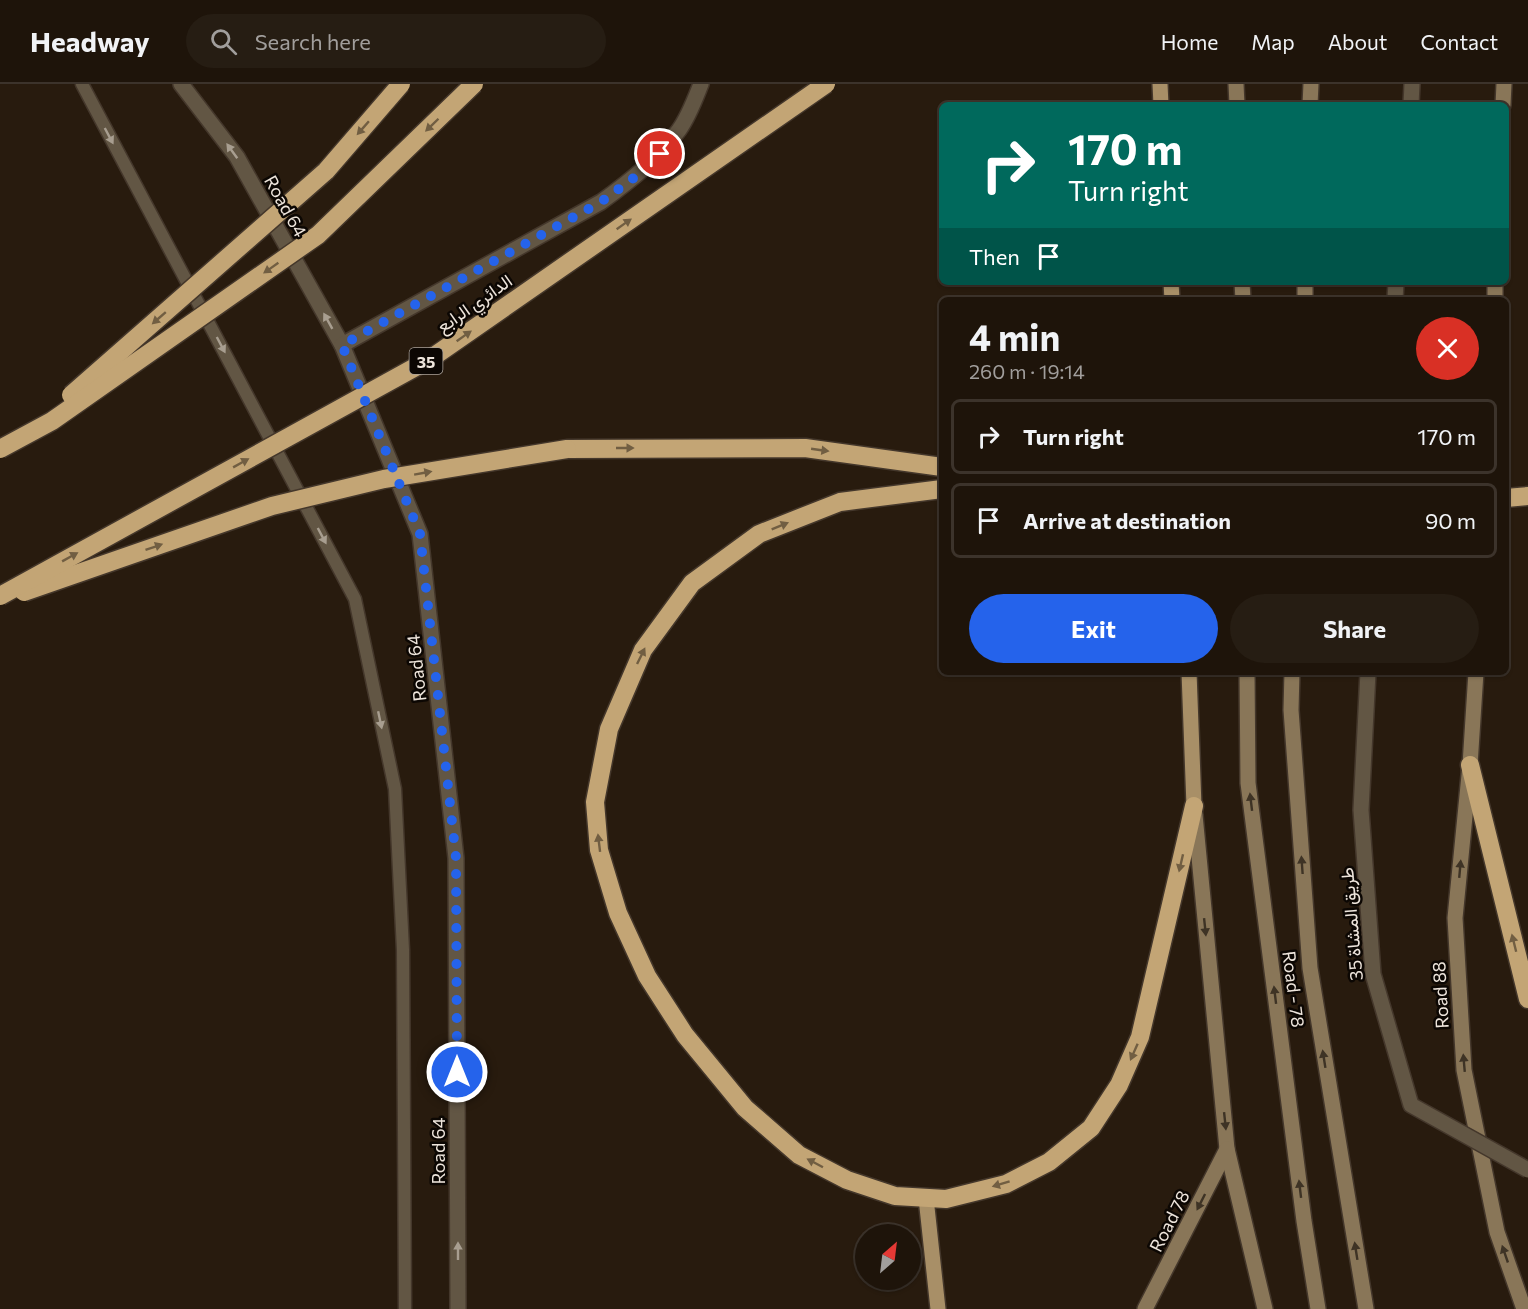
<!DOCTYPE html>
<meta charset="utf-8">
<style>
:root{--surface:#1e140a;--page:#261d13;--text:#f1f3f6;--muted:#a19e9c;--line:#3c332b;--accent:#2563eb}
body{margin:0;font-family:Commissioner,Vazirmatn,sans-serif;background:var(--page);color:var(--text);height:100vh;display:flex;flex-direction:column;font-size:22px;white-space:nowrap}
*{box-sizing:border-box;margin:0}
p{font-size:20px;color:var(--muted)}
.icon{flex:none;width:33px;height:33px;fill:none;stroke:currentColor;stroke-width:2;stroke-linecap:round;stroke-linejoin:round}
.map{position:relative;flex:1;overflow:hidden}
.side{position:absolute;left:939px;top:213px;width:570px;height:378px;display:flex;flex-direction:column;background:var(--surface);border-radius:9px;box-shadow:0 2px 4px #0004,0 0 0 2px var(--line)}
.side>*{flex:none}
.banner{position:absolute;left:939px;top:18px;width:570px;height:183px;border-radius:9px;box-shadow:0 2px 4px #0004,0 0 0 2px var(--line);background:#00695c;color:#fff;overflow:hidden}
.needle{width:39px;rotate:28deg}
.fabs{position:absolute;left:855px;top:1140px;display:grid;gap:12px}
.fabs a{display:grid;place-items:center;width:66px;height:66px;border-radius:50%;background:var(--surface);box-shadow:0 2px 4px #0004,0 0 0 2px var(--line);font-size:30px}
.pin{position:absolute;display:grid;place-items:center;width:51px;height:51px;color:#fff;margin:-26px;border:3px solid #fff;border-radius:50%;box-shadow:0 2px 6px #0007}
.me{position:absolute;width:66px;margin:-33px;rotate:0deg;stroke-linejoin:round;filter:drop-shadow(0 0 4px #0008)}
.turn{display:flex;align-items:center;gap:21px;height:126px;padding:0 30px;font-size:27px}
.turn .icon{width:78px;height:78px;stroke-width:2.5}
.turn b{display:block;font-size:42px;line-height:51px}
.then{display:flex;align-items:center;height:57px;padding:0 30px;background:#0003;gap:12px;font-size:22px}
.round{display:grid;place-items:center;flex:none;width:63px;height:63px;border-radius:32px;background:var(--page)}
.summary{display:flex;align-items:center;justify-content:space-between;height:102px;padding:0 30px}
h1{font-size:36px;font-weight:700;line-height:45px}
.button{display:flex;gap:12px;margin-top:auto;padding:12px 30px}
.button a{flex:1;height:69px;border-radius:36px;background:var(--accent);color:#fff;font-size:24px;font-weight:700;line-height:69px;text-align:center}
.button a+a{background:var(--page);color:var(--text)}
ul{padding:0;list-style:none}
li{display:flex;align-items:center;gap:18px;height:75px;margin:0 12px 9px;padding:0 18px;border:3px solid var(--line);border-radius:9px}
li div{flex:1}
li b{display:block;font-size:22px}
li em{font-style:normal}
header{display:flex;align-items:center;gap:36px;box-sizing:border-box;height:84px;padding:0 30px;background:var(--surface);border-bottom:2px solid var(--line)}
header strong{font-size:28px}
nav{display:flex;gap:33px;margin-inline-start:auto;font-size:21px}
.search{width:420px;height:54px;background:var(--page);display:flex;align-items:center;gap:15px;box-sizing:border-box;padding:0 21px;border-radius:33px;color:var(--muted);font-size:22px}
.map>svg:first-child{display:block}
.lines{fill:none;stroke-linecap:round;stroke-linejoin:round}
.lane-casing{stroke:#44372b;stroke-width:15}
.street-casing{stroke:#44372b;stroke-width:18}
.secondary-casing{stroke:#44372b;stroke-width:18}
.primary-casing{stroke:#44372b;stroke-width:18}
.highway-casing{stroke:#44372b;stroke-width:21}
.lane{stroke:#625644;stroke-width:12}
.street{stroke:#625644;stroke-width:15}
.secondary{stroke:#897658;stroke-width:15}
.primary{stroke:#a88f67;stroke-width:15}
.highway{stroke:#c3a575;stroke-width:18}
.street-bridge-casing{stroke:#44372b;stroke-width:18;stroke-linecap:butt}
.highway-bridge-casing{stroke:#44372b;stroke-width:21;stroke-linecap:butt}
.street-bridge{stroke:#625644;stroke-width:15}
.highway-bridge{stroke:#c3a575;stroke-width:18}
.oneway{fill:#715e42}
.oneway2{fill:#a89e90}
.oneway3{fill:#3e3325}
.route{stroke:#2563eb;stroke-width:10;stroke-dasharray:0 18}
.labels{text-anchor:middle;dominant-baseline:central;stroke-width:5;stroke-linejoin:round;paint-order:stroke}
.shield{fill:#0c0703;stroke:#aaa29b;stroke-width:1.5}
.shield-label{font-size:16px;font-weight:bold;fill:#eee5dc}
.street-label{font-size:18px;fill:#eee5dc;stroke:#0c0703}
</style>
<header>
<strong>Headway</strong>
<div class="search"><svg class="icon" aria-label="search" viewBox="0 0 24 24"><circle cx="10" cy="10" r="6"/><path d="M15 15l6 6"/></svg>Search here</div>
<nav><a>Home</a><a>Map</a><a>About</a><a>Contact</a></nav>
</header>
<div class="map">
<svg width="1528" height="1225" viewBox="0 0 1528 1225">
<rect width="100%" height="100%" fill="#281b0e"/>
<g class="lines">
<defs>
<polyline id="lane" points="82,0 355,515 395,705 403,866 405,1225"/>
<g id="street">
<polyline points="181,0 237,73 342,261 420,450 456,774 458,1225"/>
<polyline points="1411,21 1412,0"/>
<polyline points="1395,216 1396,198"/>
<path d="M342,261L601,118C630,97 657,76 679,46C689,32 695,15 701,0"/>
</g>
<g id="secondary">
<polyline points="1236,0 1237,21"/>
<polyline points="1310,21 1311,0"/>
<polyline points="1503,21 1504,0"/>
<polyline points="1242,198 1243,216"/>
<polyline points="1305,216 1305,198"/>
<polyline points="1495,216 1495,198"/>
<polyline points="1247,588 1248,699 1304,1137 1318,1225"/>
<polyline points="1292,588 1291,626 1310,884 1366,1225"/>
<polyline points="1476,588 1470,681 1455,834 1464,986 1497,1148 1524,1225"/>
<polyline points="1195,731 1227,1065 1265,1225"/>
<polyline points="1145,1225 1227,1065"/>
</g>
<g id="primary">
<polyline points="1160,0 1161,21"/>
<polyline points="1171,198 1172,216"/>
<polyline points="1189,588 1194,722"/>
<polyline points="926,1114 938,1225"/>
</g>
<g id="highway">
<polyline points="567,365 805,364 942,383"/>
<polyline points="942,405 840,418 759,450 692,499 643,566 609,645 595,718 599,766 618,829 647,892 685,951 745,1024 799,1071 847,1096 895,1112 946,1115 1006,1100 1049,1078 1091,1044 1119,1001 1140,953 1194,722"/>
<polyline points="1506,414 1528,412"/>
<polyline points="1470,681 1528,915"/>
</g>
</defs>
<use href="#lane" class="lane-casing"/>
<use href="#street" class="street-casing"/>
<use href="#secondary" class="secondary-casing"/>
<use href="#primary" class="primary-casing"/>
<use href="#highway" class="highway-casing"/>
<use href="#lane" class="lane"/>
<use href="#street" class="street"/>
<use href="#secondary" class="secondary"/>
<use href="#primary" class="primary"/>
<use href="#highway" class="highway"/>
<defs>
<polyline id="street-bridge" points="1368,588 1361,726 1373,890 1411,1021 1528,1086"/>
<g id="highway-bridge">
<polyline points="71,311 326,87 401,0"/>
<polyline points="0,365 52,337 318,151 474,0"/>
<polyline points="24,508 272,422 384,395 567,365"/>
<polyline points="0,512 430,275 826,0"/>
</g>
</defs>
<use href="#street-bridge" class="street-bridge-casing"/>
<use href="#highway-bridge" class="highway-bridge-casing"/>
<use href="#street-bridge" class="street-bridge"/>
<use href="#highway-bridge" class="highway-bridge"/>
</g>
<defs><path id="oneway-solid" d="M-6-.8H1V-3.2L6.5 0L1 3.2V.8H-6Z" transform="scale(1.5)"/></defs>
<g class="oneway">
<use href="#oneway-solid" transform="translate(432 41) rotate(136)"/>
<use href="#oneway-solid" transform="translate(363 44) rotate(131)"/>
<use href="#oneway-solid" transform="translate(624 140) rotate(-35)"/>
<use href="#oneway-solid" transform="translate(271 184) rotate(145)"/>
<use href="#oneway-solid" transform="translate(159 234) rotate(139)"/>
<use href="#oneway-solid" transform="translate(464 252) rotate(-35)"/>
<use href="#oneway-solid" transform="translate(625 364)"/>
<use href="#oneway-solid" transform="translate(820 366) rotate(8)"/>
<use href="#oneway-solid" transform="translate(241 379) rotate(-29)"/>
<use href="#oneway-solid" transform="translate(423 389) rotate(-10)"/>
<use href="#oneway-solid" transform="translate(780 442) rotate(-22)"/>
<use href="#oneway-solid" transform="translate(154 463) rotate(-19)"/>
<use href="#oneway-solid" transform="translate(70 473) rotate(-29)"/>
<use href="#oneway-solid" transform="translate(641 572) rotate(-64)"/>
<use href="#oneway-solid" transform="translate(599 759) rotate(-97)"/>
<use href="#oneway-solid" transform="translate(1181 779) rotate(103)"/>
<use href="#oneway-solid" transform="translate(1514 859) rotate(-104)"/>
<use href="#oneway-solid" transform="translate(1134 968) rotate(114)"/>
<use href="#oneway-solid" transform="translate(815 1079) rotate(-152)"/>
<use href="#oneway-solid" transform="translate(1001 1100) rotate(163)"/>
</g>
<g class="oneway2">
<use href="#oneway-solid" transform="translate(109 52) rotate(62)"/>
<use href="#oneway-solid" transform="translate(232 67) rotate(-126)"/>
<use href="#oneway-solid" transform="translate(328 237) rotate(-119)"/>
<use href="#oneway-solid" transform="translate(221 261) rotate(62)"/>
<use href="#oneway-solid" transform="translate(322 452) rotate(62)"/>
<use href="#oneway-solid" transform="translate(380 636) rotate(78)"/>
<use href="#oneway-solid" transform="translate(458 1167) rotate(-90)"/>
</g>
<g class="oneway3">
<use href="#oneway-solid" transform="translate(1251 718) rotate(-97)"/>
<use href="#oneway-solid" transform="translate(1302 781) rotate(-94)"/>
<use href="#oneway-solid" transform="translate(1460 785) rotate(-85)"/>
<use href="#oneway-solid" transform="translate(1205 843) rotate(84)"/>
<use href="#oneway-solid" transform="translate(1275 911) rotate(-97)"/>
<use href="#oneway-solid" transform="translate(1324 975) rotate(-99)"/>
<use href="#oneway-solid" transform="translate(1464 979) rotate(-95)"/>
<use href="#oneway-solid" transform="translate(1225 1037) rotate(84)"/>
<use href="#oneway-solid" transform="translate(1300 1105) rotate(-97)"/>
<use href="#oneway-solid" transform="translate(1201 1118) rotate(117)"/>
<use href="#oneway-solid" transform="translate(1356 1167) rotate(-99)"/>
<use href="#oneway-solid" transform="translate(1505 1170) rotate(-109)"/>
</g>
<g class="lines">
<polyline class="route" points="457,988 456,774 420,450 342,261 601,118 639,90 660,70"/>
</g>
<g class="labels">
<rect class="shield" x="409.5" y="264" width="33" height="26" rx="4.5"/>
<g class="shield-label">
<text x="426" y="277">35</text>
</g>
<g class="street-label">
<text transform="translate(286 122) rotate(61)">Road 64</text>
<text transform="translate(474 219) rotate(-35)">الدائري الرابع</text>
<text transform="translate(416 584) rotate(-96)">Road 64</text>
<text transform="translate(1351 840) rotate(-95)">طريق المشاة 35</text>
<text transform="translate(1294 905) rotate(83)">Road - 78</text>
<text transform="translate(1440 911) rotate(-93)">Road 88</text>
<text transform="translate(438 1067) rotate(-90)">Road 64</text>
<text transform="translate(1169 1137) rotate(-63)">Road 78</text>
</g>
</g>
</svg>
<div class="fabs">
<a><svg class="needle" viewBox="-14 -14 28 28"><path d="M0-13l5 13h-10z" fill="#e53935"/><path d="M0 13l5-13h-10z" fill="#a19e9c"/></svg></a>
</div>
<div class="pin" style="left:660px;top:70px;background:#d93025"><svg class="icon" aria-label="arrive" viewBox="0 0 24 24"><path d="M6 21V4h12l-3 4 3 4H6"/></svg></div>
<svg class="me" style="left:457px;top:988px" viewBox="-20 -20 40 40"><circle r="17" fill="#2563eb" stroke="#fff" stroke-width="3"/><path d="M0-11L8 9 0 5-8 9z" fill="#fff"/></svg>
<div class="banner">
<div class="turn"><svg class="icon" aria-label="right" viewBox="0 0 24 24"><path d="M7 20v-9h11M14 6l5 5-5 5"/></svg><div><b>170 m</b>Turn right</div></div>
<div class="then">Then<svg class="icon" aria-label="arrive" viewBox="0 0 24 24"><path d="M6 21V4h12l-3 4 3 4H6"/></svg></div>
</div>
<section class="side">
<div class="summary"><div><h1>4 min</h1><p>260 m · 19:14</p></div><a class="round" style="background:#d93025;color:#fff"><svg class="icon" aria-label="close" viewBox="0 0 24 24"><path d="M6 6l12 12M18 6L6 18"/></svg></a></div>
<ul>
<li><svg class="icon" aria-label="right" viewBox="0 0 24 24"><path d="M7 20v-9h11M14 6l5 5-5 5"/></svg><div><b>Turn right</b></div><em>170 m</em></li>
<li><svg class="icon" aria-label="arrive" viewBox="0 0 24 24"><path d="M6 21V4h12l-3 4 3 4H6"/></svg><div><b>Arrive at destination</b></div><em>90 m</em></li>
</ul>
<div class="button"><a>Exit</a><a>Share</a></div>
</section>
</div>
